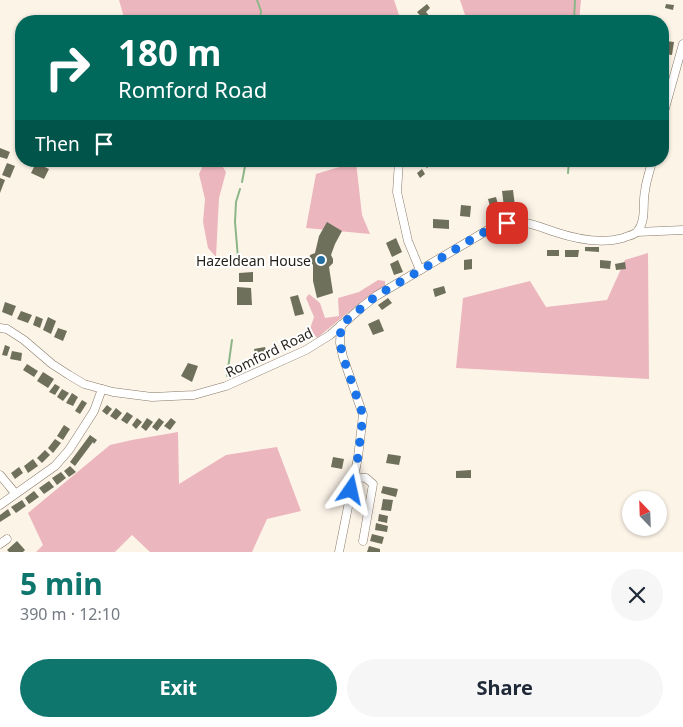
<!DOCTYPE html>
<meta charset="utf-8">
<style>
:root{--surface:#fff;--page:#f6f6f7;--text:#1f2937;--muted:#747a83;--accent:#0f766e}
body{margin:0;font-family:"Noto Sans",sans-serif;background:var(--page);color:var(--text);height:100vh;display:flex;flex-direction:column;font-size:19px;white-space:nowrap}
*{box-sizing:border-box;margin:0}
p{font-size:16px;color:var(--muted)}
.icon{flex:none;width:28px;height:28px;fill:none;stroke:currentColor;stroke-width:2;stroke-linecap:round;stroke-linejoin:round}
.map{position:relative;height:552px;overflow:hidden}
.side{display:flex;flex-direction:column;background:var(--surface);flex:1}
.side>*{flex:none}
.hud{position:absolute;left:15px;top:15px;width:654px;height:152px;border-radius:20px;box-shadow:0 1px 4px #0004;background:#00695c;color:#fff;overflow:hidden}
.needle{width:32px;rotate:337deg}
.buttons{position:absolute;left:622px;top:491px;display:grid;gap:10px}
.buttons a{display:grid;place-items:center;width:45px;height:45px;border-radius:50%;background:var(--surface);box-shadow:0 1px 4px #0004;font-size:25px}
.pin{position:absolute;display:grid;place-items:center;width:42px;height:42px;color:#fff;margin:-21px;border-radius:10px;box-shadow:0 2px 8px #0006}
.me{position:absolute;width:55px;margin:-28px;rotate:11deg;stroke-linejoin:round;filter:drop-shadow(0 0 4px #0008)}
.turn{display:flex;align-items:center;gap:18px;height:105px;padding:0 20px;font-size:22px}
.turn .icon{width:65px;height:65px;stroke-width:2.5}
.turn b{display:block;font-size:35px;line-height:42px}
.then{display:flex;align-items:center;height:48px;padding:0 20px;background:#0003;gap:10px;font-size:19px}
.round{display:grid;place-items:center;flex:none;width:52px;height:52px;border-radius:26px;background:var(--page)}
.overview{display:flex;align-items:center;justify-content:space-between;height:85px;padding:0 20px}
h1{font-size:30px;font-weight:700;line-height:38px;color:var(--accent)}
.cta{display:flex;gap:10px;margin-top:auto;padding:10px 20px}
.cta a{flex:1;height:58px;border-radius:30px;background:var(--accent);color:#fff;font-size:20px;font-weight:700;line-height:58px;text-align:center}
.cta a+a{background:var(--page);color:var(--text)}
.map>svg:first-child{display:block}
.green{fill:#ecb6be}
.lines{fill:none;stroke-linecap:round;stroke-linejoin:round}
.stream{stroke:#8cb688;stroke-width:2}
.building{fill:#6f705b}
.minor-casing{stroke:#867967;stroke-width:9}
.minor{stroke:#fff;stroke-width:8}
.route{stroke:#1a73e8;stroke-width:9;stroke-dasharray:0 16.2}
.poi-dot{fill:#246ea1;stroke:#fff;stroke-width:2}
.labels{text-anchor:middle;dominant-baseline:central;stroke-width:4;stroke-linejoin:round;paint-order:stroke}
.poi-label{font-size:14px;fill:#251f18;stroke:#fff;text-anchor:end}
.street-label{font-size:14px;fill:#251f18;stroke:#fff}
</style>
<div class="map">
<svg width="683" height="552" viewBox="0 0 683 552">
<rect width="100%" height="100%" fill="#fdf4e8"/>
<g class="green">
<polygon points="119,0 394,0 401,21 125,21"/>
<polygon points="460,0 581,0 579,21 467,21"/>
<polygon points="205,161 219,161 226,172 219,198 216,257 208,248 203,222 205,199 199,174"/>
<polygon points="356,162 362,215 370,234 306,228 316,174"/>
<polygon points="648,253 649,379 456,368 463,298 530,281 546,307 607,300 625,260"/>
<polygon points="378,280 385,281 385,288 361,302 317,338 310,329 314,317 306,298 309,294 320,303 325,318 339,316 338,298 359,292"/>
<polygon points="178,432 179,484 226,455 277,447 301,511 267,519 252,552 150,552 132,535 115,552 36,552 43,545 28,513 110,445 132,440"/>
</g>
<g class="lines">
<g class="stream">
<polyline points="257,0 261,11 260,21"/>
<polyline points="574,21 575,0"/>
<polyline points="568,173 569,161"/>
<polyline points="242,182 246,161"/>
<polyline points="238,258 235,222 236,202 240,189"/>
<polyline points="227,376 232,340"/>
</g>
</g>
<g class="building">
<polygon points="427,4 430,8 426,12 431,18 427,21 425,21 417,12"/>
<polygon points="666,4 674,5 673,10 665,8"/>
<polygon points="666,41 674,42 672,55 665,54"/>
<polygon points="0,148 10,152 7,159 0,157"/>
<polygon points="420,161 436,161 437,162 433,166 431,164 427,168"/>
<polygon points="7,163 15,166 10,178 2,175"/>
<polygon points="36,163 49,169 44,179 31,173"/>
<polygon points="422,169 425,174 420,178 417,173"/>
<polygon points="0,178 5,180 0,193"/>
<polygon points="513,190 515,206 504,207 502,191"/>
<polygon points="496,197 499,208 491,210 488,199"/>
<polygon points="461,205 471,206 470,217 460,216"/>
<polygon points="433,219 449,220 449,229 433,228"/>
<polygon points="327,222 342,231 335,244 331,255 333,259 333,263 329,267 333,293 317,298 313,281 313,265 309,260 310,255 315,253 319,236"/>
<polygon points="396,238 402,252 392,257 386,243"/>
<polygon points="585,247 599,247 599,252 585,251"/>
<rect x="547" y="250" width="12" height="6"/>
<polygon points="565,250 579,250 578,257 565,257"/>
<polygon points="472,259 472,269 464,270 464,260"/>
<polygon points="398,260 403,272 394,275 390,264"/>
<polygon points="600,260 611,261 610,269 600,268"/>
<polygon points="625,262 626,269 616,270 615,264"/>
<polygon points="253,272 253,282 239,282 239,273"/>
<polygon points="444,286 446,293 435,297 433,289"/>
<polygon points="237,287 251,288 252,305 237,305"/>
<polygon points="298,295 304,314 295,316 290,297"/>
<polygon points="388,298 392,303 382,310 378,305"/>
<polygon points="5,302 16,306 12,316 2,312"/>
<polygon points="21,311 32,315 28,323 17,319"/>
<polygon points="36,316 43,319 40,328 33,325"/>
<polygon points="48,317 56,321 51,334 43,330"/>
<polygon points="379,319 384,331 373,335 368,324"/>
<polygon points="58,328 67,331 63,341 54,337"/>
<polygon points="5,345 10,347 7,356 2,355"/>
<polygon points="265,347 267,355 256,357 254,349"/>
<polygon points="12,351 22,353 21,361 10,359"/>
<polygon points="188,363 198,366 192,382 181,376"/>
<polygon points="27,364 38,371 34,377 23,370"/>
<polygon points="43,372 54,379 48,388 37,381"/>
<polygon points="55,384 60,387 55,395 49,392"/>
<polygon points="62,389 69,393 63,401 57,397"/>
<polygon points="72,393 78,397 73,406 66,403"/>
<polygon points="82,400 87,403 80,414 75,411"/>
<polygon points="107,405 112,409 107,415 102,411"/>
<polygon points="116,408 122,413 116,420 110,416"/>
<polygon points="127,412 133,416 127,424 121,420"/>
<polygon points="137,418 142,422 136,429 132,425"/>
<polygon points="147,418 153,422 146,431 141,427"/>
<polygon points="159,418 164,422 157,431 152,427"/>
<polygon points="171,418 176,422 170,430 164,426"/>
<polygon points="64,425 70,429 63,440 57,436"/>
<polygon points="90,435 97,440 94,444 93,442 75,466 70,462"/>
<polygon points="55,439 61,443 53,453 48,448"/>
<polygon points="45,450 50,455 42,463 37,458"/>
<polygon points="388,454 401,456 399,465 386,463"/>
<polygon points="333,457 344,459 342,469 331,467"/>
<polygon points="33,459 38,466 28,473 24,466"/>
<polygon points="70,466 76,472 69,477 64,471"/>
<polygon points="19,467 23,473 15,479 11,473"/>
<polygon points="471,470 471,478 456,478 456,471"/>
<polygon points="61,472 66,478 57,485 52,478"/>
<polygon points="49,481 54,487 44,494 39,488"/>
<polygon points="383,486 398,489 396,497 381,493"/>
<polygon points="34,491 39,497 29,504 25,498"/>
<polygon points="383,499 393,500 391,511 381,510"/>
<polygon points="22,500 26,506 16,513 11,507"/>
<polygon points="8,509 11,515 0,522 0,515"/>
<polygon points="379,514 388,516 387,523 378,521"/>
<polygon points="376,523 388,526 387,532 375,530"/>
<polygon points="372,534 384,537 382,544 370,541"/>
<polygon points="17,541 25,550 23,552 9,552 7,550"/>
<polygon points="369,546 380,549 380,552 367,552"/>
</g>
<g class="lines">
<defs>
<g id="minor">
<polyline points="662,119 683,44"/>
<polyline points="399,161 397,192 408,241 420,270"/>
<polyline points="637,232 683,230"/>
<path d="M0,328L7,329L24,340L52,364L69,375L84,384L113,392L152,397L194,395L226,386L306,350L330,335L362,307L376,296L493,227C501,225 510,222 519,222C532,223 543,228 555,232C576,239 602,244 623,238C627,236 634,235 637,232C647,220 642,204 645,191C646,181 650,171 652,161"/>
<polyline points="0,475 15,493"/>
<polyline points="354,477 366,478 373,484 363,541"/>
<polyline points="0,505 55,466 69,450 94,411 102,389"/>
<polyline points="0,544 7,539"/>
<polyline points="339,552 358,457 363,415 343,357 340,343 341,325"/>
</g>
</defs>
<use href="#minor" class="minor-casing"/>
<use href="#minor" class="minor"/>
</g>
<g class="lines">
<polyline class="route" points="351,490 358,457 363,415 343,357 340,343 341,325 376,296 438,260 467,242 493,227 507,223"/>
</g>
<circle class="poi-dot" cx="321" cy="260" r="5"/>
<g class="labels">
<g class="poi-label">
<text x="311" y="260">Hazeldean House</text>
</g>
<g class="street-label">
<text transform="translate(269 352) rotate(-26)">Romford Road</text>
</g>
</g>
</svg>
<div class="buttons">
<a><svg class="needle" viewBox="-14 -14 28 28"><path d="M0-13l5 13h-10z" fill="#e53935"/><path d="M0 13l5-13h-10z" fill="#747a83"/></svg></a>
</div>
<div class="pin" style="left:507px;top:223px;background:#d93025"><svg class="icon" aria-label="arrive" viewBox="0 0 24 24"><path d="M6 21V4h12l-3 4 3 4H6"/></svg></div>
<svg class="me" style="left:351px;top:490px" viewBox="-20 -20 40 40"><path d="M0-17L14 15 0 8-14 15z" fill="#1a73e8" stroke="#fff" stroke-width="4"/></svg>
<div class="hud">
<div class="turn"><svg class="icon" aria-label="right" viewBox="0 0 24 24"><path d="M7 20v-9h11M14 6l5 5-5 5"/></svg><div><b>180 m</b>Romford Road</div></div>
<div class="then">Then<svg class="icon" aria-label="arrive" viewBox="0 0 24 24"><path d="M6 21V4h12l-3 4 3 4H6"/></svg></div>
</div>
</div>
<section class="side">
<div class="overview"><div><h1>5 min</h1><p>390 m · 12:10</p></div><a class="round"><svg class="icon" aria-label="close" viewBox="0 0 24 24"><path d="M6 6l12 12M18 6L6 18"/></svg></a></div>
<div class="cta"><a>Exit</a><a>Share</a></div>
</section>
